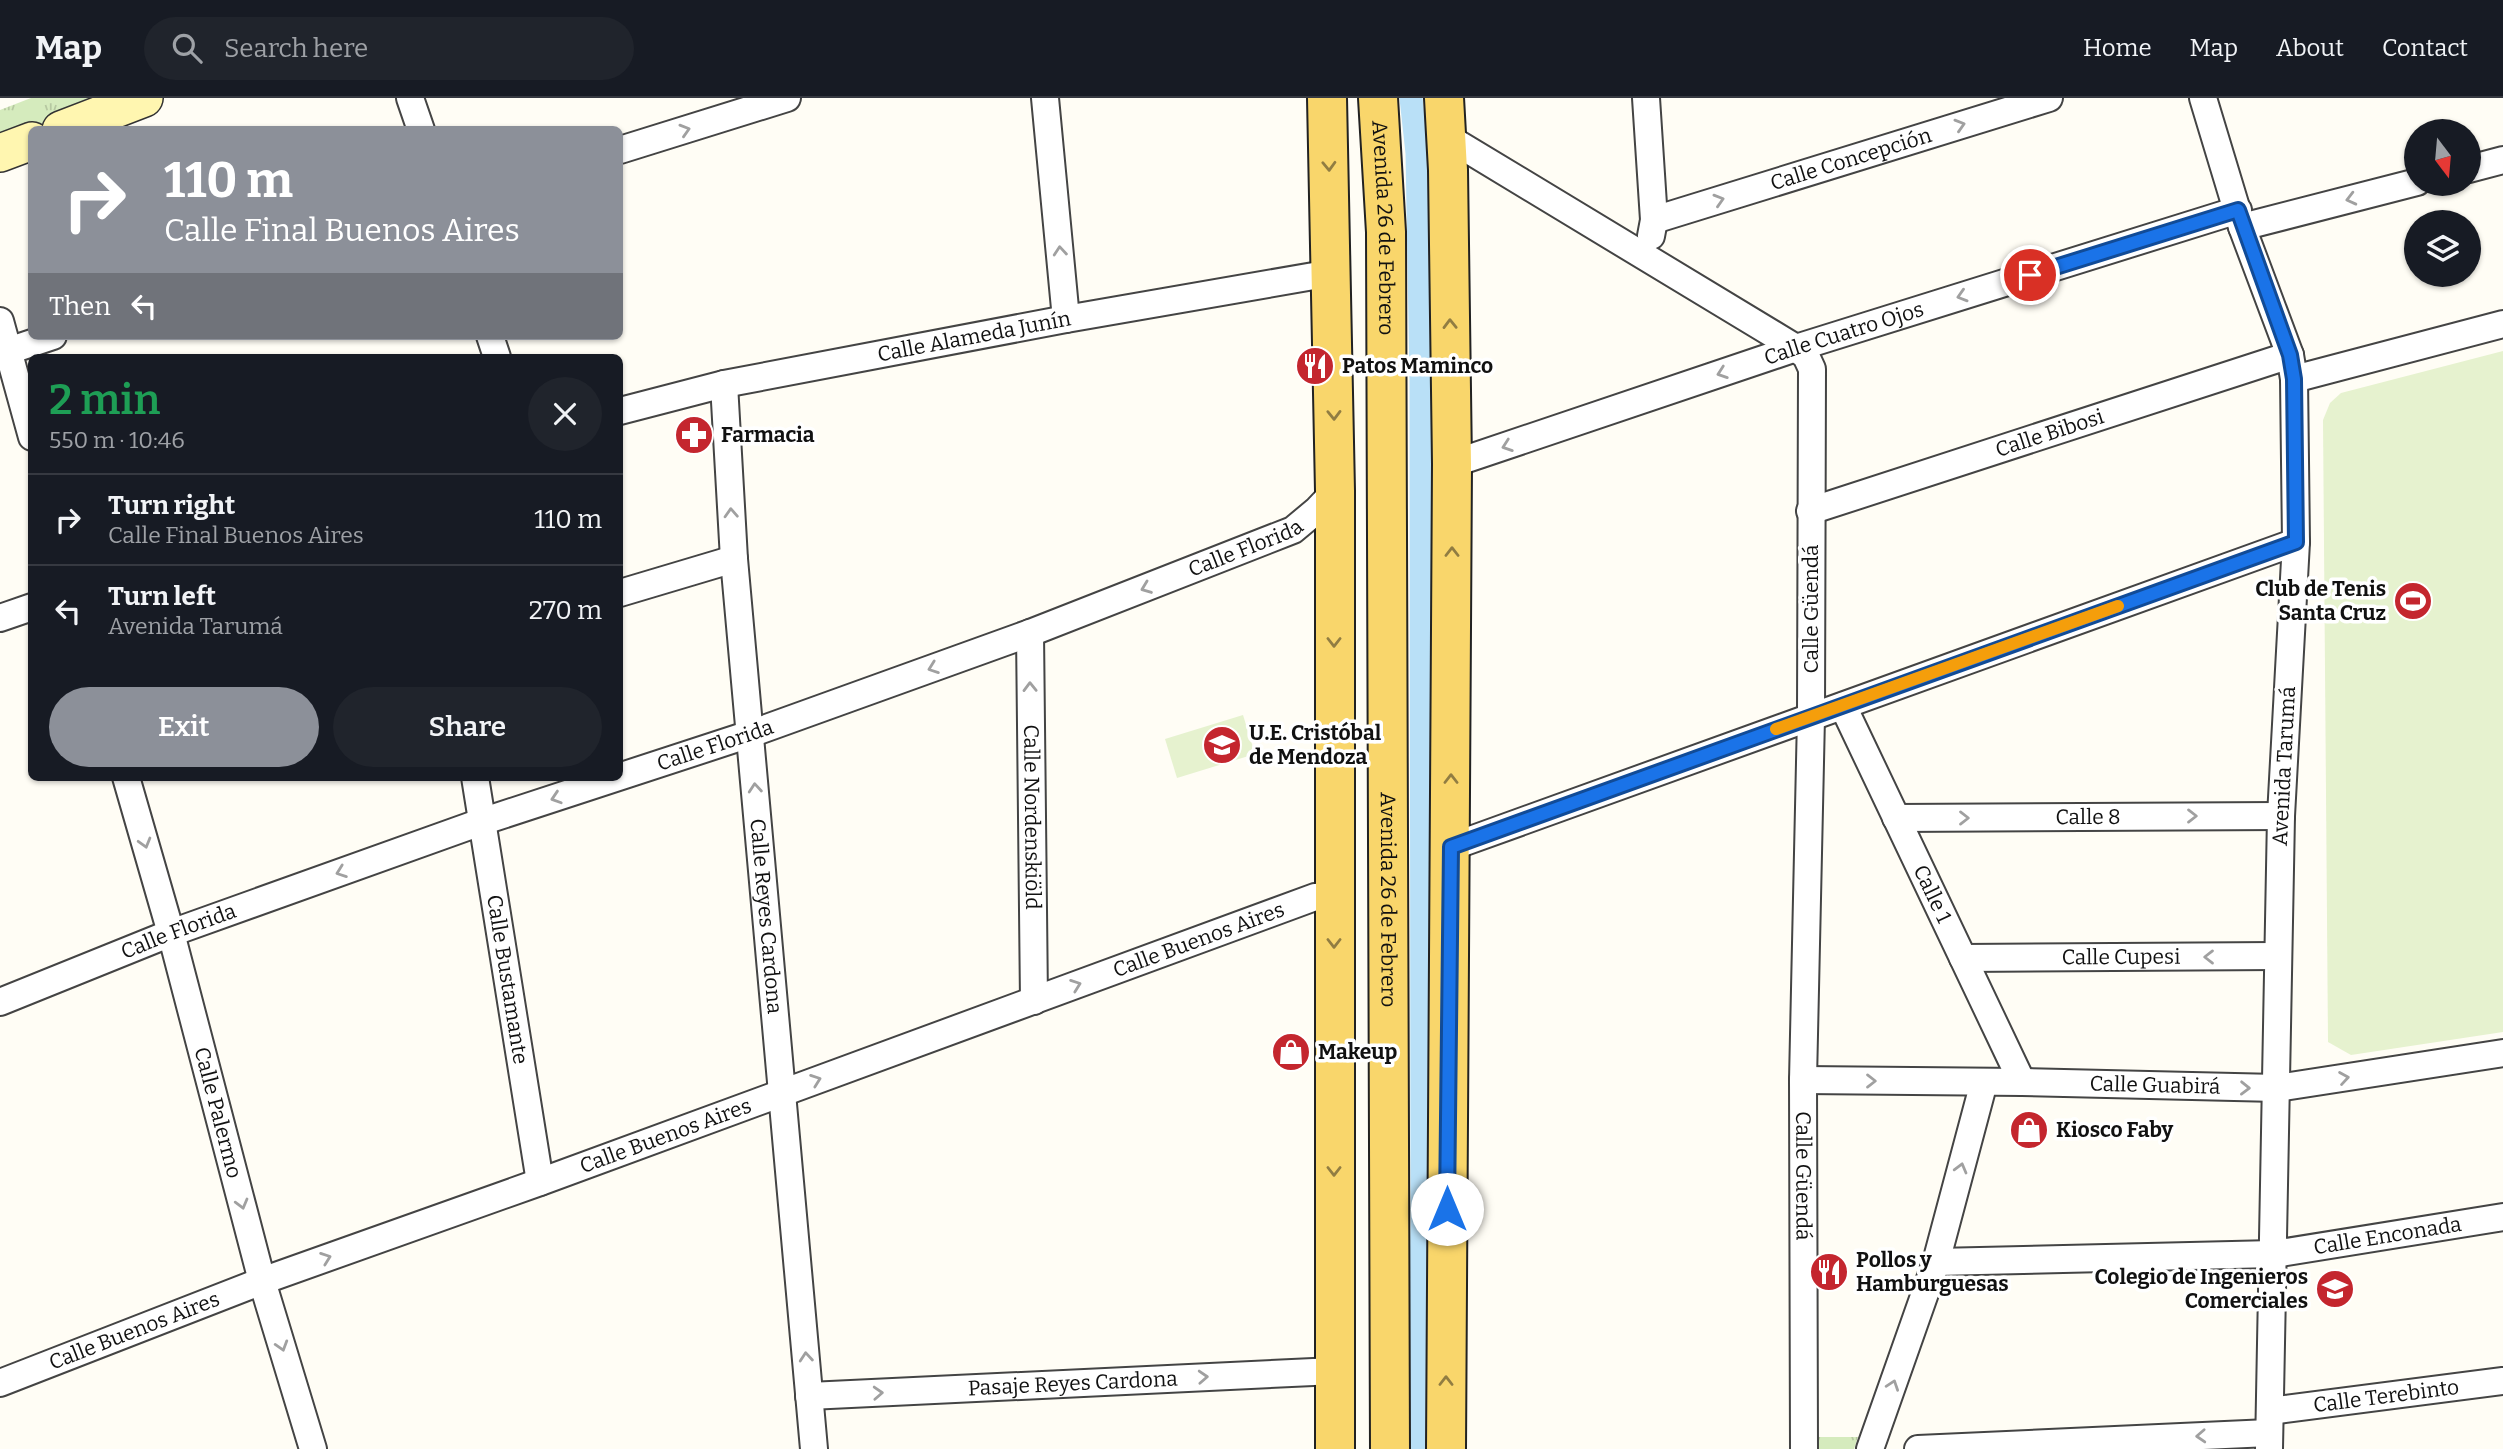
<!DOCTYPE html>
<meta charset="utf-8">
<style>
:root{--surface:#171b24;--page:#20242c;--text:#f1f3f6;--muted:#9ea1a6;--line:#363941;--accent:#8c9099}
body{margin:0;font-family:Bitter,serif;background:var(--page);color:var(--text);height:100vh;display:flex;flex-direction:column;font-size:26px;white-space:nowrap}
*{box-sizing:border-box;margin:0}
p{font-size:23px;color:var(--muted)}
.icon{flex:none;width:38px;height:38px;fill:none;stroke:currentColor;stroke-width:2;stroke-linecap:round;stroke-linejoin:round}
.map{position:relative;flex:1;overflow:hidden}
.sheet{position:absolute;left:28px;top:256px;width:595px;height:427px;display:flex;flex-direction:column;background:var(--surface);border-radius:10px;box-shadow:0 2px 5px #0004}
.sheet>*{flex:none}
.guide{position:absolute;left:28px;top:28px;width:595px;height:214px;border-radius:10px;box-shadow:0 2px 5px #0004;background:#8c9099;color:#fff;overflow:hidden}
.needle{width:46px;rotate:164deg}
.fabs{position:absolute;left:2404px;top:21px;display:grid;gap:14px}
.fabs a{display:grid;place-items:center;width:77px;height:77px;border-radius:50%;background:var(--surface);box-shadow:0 2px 5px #0004;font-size:35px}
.pin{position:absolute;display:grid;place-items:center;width:60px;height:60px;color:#fff;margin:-30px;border:4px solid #fff;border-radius:50%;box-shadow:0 2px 7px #0007}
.me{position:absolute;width:77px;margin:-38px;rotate:0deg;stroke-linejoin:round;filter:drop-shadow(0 0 5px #0008)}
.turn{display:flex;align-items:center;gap:24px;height:147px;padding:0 21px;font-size:32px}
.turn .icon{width:91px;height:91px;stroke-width:2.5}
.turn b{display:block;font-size:49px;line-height:60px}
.then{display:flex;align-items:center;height:66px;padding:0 21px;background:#0003;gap:14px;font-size:26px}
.round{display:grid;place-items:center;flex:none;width:74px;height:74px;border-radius:37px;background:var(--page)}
.summary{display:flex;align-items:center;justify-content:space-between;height:119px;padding:0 21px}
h1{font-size:42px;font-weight:600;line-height:52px;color:#1e9e55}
.button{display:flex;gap:14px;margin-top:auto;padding:14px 21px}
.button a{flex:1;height:80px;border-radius:42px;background:var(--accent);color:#fff;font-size:28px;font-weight:600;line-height:80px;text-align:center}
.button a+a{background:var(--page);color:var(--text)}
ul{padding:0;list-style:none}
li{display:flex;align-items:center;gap:21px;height:91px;padding:0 21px;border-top:2px solid var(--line)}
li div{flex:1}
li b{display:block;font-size:26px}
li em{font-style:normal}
header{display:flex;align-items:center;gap:42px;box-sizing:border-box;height:98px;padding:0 35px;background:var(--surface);border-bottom:2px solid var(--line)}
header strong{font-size:33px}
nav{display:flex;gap:38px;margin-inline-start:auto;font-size:24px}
.search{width:490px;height:63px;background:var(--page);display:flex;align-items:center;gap:18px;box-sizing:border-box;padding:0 24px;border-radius:38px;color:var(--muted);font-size:26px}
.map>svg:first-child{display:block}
.park{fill:url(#park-tufts)}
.pitch{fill:#e6f2cf}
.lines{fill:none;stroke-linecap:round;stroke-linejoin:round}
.canal{stroke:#b9e0f7;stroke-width:23}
.street-casing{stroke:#444;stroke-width:30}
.secondary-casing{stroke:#333;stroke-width:40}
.primary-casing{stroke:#222;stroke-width:42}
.street{stroke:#fff;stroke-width:26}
.secondary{stroke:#fff6b0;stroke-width:37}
.primary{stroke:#f9d66b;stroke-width:38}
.oneway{stroke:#a0a0a0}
.oneway2{stroke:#917d42}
.route-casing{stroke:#114b97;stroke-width:18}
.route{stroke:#1a73e8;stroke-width:12}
.slow{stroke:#f59e0b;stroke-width:12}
.labels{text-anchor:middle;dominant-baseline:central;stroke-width:7;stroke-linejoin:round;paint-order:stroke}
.street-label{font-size:21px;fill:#111;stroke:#fff}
.poi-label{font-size:21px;font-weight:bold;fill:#111;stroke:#fff;text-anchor:start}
</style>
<header>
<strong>Map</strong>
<div class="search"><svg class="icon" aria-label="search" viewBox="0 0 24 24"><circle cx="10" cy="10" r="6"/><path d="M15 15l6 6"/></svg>Search here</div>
<nav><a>Home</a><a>Map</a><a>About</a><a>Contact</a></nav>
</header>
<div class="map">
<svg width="2503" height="1351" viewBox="0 0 2503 1351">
<defs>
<pattern id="park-tufts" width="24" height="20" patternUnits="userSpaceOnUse" patternTransform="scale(1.75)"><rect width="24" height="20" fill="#d5ebbd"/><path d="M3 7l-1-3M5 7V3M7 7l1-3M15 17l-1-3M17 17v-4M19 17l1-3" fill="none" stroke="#b6c8a1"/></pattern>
</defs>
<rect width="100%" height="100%" fill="#fffdf5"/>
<g class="park">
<polygon points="31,0 113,0 0,47 0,12"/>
<polygon points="1818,1339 1858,1339 1854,1351 1818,1351"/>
</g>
<g class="pitch">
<polygon points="2503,253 2503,934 2351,957 2328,944 2323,322 2330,305 2341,295"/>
<polygon points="1243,617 1255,656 1177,680 1165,641"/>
</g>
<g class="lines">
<polyline class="canal" points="1411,0 1417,55 1421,281 1422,1127 1417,1351"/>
<defs>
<g id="street">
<polyline points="410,0 421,32"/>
<polyline points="1045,0 1066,221"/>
<polyline points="1646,0 1654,122 1651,138"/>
<polyline points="2203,0 2242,129 2290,257 2294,281 2296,444 2281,718 2269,1351"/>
<path id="s1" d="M1447,39L1796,250L1806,258L1812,271L1811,619L1803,982L1804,1351"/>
<polyline points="620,52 787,0"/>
<polyline points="2469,71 2503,62"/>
<path id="s2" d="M1654,122L2049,0"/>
<polyline points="2242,129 2417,84"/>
<polyline points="0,223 32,339"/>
<polyline points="490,238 497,259"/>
<polyline points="8,253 53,238"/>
<polyline points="2294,281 2503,226"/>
<path id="s3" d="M724,286L734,461L814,1351"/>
<path id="s4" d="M620,313L724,286L1066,221L1331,175"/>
<path id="s5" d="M1452,366L1796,250L2238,112"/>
<path id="s6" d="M1810,413L2290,257"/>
<polyline points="620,495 734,461"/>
<polyline points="0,520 32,509"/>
<path id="s7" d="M1030,535L1034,903"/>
<path id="s8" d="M1843,608L2022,984"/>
<path id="s9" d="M126,679L171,835L262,1183L313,1351"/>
<path id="s10" d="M475,679L540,1084"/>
<path id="s11" d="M1896,720L2281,718"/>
<polyline points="1451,749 2296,444"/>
<path id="s12" d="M1963,860L2277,858"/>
<path id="s13" d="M0,904L171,835L481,724L750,636L1030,535L1293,432L1317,412L1335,393"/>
<path id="s14" d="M1803,982L2022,984L2277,990L2503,955"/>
<path id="s15" d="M1936,1164L2274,1156L2503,1119"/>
<path id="s16" d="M0,1285L262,1183L540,1084L1315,799L1333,798"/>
<path id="s17" d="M809,1298L1335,1273"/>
<path id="s18" d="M2270,1313L2503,1283"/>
<polyline points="1870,1351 1936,1164 1984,984"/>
<polyline points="1918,1351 2269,1335"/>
</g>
<g id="secondary">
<polyline points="61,32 144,0"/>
<polyline points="0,55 32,43"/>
</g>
<g id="primary">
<polyline points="1327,0 1335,393 1335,1351"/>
<path id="s19" d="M1378,0L1386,134L1390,1351"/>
<polyline points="1444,0 1448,72 1452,366 1446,1351"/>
</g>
</defs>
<use href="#street" class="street-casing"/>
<use href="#secondary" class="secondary-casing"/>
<use href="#primary" class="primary-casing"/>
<use href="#street" class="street"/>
<use href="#secondary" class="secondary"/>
<use href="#primary" class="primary"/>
</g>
<defs><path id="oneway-chevron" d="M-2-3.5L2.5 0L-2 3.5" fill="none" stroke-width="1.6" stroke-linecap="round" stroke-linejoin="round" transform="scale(1.75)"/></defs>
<g class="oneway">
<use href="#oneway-chevron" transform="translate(1960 27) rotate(-17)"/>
<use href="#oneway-chevron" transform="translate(685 32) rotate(-17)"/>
<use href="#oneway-chevron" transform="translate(2351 101) rotate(166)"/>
<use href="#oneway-chevron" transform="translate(1719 102) rotate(-17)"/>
<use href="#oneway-chevron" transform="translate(1060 153) rotate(-95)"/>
<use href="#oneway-chevron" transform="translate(1962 198) rotate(163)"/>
<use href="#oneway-chevron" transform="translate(1722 275) rotate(161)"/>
<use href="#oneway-chevron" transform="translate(1507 348) rotate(161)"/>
<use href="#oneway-chevron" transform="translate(731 415) rotate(-93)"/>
<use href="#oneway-chevron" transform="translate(1146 490) rotate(159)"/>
<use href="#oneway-chevron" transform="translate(933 570) rotate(160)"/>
<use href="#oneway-chevron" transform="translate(1030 589) rotate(-91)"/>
<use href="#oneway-chevron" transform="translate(755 690) rotate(-95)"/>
<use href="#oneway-chevron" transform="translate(556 700) rotate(162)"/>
<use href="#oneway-chevron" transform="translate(2192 718)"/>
<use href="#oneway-chevron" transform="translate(1964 720)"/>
<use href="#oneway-chevron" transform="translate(145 745) rotate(74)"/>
<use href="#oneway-chevron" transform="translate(341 774) rotate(160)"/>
<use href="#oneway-chevron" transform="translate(2209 859) rotate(180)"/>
<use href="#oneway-chevron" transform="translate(1076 887) rotate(-20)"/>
<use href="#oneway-chevron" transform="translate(2344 980) rotate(-9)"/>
<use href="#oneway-chevron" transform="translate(816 982) rotate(-20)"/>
<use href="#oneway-chevron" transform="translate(1871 983)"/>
<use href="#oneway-chevron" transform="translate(2245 990) rotate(1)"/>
<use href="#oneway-chevron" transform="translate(1961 1070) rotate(-75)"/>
<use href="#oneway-chevron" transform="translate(242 1106) rotate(75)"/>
<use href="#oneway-chevron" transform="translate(326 1160) rotate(-20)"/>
<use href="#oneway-chevron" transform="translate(282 1248) rotate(73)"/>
<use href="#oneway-chevron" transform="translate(806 1259) rotate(-95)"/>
<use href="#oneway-chevron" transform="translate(1203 1279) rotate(-3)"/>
<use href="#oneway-chevron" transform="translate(1893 1287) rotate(-71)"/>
<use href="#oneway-chevron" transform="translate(878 1295) rotate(-3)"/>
<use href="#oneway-chevron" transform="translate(2201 1338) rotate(177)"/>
</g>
<g class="oneway2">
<use href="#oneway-chevron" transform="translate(1329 68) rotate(88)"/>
<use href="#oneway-chevron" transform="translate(1450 226) rotate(-91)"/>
<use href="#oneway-chevron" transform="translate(1334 317) rotate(89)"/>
<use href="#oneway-chevron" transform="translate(1452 454) rotate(-90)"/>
<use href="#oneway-chevron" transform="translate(1334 544) rotate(90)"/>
<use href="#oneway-chevron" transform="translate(1451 681) rotate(-90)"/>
<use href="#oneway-chevron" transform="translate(1334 845) rotate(90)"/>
<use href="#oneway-chevron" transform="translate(1334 1073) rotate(90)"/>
<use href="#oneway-chevron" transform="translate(1446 1283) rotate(-90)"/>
</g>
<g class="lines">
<defs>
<polyline id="route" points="1447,1111 1451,749 2296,444 2294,281 2290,257 2238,112 2030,177"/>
</defs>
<use href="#route" class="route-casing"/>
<use href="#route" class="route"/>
<polyline class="slow" points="1776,631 2118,508"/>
</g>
<defs>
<symbol id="restaurant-disc" viewBox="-11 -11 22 22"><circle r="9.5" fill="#c4262e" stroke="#fff"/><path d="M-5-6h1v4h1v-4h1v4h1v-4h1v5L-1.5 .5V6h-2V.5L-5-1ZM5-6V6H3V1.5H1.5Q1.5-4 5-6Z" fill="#fff"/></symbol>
<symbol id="pharmacy-disc" viewBox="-11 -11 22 22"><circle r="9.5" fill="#c4262e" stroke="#fff"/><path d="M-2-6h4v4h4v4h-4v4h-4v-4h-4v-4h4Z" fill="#fff"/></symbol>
<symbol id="stadium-disc" viewBox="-11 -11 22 22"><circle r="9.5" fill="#c4262e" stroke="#fff"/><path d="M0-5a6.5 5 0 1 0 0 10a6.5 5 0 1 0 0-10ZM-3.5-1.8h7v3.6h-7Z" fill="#fff"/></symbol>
<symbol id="school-disc" viewBox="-11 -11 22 22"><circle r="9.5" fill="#c4262e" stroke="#fff"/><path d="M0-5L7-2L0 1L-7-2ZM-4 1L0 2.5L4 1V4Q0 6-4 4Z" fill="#fff"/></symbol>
<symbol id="shop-disc" viewBox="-11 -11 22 22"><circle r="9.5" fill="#c4262e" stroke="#fff"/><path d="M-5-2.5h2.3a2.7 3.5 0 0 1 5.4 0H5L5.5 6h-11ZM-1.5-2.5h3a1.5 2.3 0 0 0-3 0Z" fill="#fff"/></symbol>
</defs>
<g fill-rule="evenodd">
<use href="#restaurant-disc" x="1293" y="246" width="44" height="44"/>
<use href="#pharmacy-disc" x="672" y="315" width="44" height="44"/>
<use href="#stadium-disc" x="2391" y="481" width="44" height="44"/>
<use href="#school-disc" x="1200" y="625" width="44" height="44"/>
<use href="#shop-disc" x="1269" y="932" width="44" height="44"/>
<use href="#shop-disc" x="2007" y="1010" width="44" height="44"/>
<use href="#restaurant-disc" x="1807" y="1152" width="44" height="44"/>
<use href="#school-disc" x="2313" y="1169" width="44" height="44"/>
</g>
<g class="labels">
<g class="street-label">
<text stroke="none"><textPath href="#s2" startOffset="206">Calle Concepción</textPath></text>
<text stroke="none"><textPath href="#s19" startOffset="130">Avenida 26 de Febrero</textPath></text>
<text stroke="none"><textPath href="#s5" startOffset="413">Calle Cuatro Ojos</textPath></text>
<text stroke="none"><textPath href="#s4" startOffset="362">Calle Alameda Junín</textPath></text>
<text stroke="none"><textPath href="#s6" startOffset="252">Calle Bibosi</textPath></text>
<text stroke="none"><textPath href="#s13" startOffset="1326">Calle Florida</textPath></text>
<text transform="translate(1811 511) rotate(-90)">Calle Güendá</text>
<text stroke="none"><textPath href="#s13" startOffset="760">Calle Florida</textPath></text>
<text transform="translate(2284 668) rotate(-87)">Avenida Tarumá</text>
<text stroke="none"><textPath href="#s7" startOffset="184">Calle Nordenskiöld</textPath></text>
<text stroke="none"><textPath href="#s11" startOffset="192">Calle 8</textPath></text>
<text stroke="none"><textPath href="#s8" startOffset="208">Calle 1</textPath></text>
<text stroke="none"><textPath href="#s19" startOffset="802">Avenida 26 de Febrero</textPath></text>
<text stroke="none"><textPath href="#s3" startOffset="534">Calle Reyes Cardona</textPath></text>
<text stroke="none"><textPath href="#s13" startOffset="192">Calle Florida</textPath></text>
<text stroke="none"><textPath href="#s16" startOffset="1278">Calle Buenos Aires</textPath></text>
<text stroke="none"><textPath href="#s12" startOffset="158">Calle Cupesi</textPath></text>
<text stroke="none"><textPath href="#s10" startOffset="205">Calle Bustamante</textPath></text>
<text stroke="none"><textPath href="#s14" startOffset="352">Calle Guabirá</textPath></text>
<text stroke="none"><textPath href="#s9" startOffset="348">Calle Palermo</textPath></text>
<text stroke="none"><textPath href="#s16" startOffset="710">Calle Buenos Aires</textPath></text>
<text stroke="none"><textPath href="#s1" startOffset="1242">Calle Güendá</textPath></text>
<text stroke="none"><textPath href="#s15" startOffset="453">Calle Enconada</textPath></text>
<text stroke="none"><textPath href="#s16" startOffset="144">Calle Buenos Aires</textPath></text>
<text stroke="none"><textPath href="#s17" startOffset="264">Pasaje Reyes Cardona</textPath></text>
<text stroke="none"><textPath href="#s18" startOffset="117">Calle Terebinto</textPath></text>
</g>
<g class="poi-label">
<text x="1342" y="268">Patos Maminco</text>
<text x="721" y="337">Farmacia</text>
<text x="2386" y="491" text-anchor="end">Club de Tenis<tspan x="2386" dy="24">Santa Cruz</tspan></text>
<text x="1249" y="635">U.E. Cristóbal<tspan x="1249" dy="24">de Mendoza</tspan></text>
<text x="1318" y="954">Makeup</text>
<text x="2056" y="1032">Kiosco Faby</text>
<text x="1856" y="1162">Pollos y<tspan x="1856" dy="24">Hamburguesas</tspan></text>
<text x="2308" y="1179" text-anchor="end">Colegio de Ingenieros<tspan x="2308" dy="24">Comerciales</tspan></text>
</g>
</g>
</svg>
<div class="fabs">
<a><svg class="needle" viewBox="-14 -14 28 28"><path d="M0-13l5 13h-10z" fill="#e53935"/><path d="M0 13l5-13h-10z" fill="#9ea1a6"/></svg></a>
<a><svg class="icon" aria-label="layers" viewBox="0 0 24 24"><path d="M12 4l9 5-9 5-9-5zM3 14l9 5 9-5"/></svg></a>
</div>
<div class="pin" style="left:2030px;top:177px;background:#d93025"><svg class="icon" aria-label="arrive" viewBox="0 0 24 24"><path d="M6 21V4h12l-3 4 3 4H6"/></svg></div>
<svg class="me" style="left:1447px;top:1111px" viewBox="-20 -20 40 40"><circle r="19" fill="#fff"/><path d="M0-13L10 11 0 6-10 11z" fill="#1a73e8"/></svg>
<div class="guide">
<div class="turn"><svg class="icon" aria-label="right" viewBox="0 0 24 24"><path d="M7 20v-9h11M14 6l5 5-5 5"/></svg><div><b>110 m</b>Calle Final Buenos Aires</div></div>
<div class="then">Then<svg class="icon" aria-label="left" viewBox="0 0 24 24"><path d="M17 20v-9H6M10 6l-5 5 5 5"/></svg></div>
</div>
<section class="sheet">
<div class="summary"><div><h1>2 min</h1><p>550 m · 10:46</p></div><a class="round"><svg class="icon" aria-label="close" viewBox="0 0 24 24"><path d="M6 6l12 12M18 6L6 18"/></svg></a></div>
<ul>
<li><svg class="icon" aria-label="right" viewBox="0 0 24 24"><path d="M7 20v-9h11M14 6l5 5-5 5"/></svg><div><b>Turn right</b><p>Calle Final Buenos Aires</p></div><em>110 m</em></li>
<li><svg class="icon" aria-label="left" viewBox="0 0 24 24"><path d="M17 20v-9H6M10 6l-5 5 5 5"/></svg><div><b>Turn left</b><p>Avenida Tarumá</p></div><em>270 m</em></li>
</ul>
<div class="button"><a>Exit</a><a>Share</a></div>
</section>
</div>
